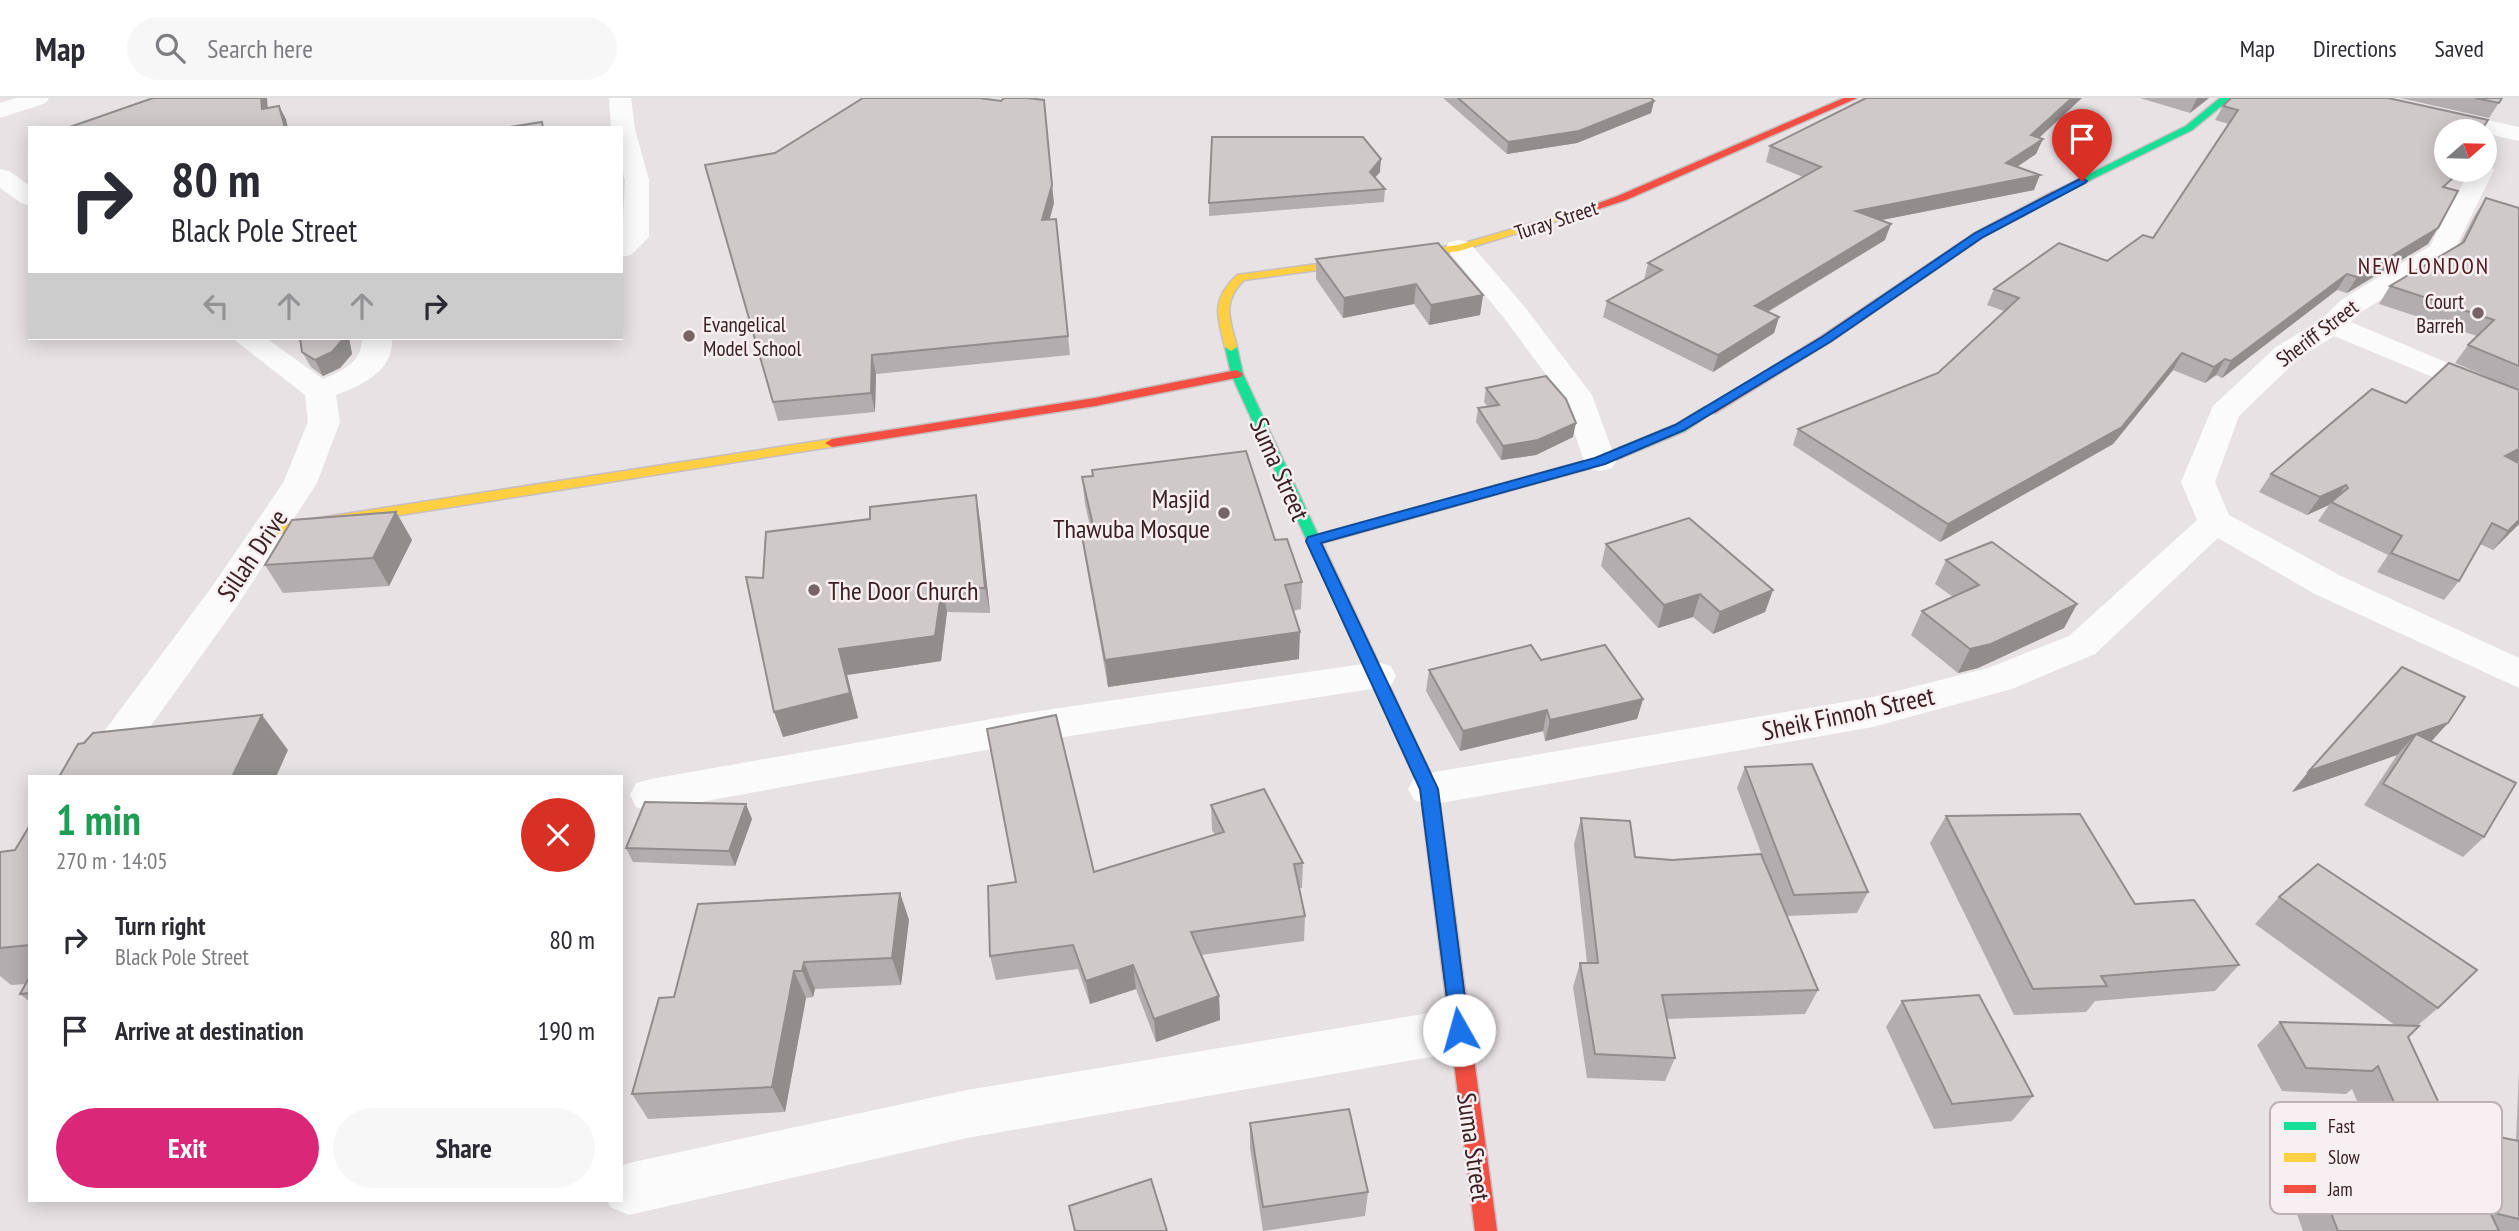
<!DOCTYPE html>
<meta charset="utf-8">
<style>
:root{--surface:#fff;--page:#f7f7f7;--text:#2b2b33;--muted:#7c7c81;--line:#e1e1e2;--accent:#db2777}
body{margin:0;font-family:"PT Sans Narrow",sans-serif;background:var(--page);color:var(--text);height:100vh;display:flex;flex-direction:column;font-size:26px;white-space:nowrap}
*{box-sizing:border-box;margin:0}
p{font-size:23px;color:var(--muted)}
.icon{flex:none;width:38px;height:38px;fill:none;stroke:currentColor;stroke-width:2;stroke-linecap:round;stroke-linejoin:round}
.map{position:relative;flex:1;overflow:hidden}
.panel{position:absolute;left:28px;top:677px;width:595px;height:427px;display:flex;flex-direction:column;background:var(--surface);border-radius:0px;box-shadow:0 4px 18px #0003}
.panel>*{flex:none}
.hud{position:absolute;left:28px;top:28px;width:595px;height:214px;border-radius:0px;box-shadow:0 4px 18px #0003;background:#fff;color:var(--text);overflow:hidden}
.needle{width:46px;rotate:70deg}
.buttons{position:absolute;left:2434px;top:21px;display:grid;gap:14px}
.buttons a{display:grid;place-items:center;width:63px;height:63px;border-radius:50%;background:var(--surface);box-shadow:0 4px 18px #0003;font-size:35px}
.pin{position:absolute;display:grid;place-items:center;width:60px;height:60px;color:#fff;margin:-72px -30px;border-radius:50% 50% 50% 0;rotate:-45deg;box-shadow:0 0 7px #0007}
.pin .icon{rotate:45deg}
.me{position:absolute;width:77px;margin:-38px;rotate:353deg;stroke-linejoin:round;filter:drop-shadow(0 0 5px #0008)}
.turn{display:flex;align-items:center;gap:24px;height:147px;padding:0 28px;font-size:32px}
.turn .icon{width:91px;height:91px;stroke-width:2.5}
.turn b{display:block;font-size:49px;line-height:60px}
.lanes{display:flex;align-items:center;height:66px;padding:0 28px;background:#0003;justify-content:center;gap:35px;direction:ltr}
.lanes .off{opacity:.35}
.round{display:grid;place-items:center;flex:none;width:74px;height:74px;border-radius:37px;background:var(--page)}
.headline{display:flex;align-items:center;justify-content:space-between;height:119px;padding:0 28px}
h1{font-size:42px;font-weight:700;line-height:52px;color:#1e9e55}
.primary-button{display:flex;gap:14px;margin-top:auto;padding:14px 28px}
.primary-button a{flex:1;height:80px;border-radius:42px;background:var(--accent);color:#fff;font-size:28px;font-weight:700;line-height:80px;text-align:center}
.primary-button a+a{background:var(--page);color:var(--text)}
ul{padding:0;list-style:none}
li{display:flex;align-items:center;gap:21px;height:91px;padding:0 28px}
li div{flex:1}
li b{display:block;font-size:26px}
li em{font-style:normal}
header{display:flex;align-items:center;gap:42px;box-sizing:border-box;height:98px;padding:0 35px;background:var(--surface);border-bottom:2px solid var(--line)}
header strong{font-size:33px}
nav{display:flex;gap:38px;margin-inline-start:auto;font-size:24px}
.search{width:490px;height:63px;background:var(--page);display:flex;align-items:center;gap:18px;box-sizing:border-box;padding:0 24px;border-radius:38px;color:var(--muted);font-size:26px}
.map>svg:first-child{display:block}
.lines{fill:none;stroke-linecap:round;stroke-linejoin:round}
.fast-casing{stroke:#c7bebf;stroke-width:3}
.slow-casing{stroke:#c7bebf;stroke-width:3}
.jam-casing{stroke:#c7bebf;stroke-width:3}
.street{fill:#fbfbfb;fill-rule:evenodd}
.fast{fill:#16e098;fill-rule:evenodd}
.slow{fill:#ffcf43;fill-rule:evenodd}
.jam{fill:#f24e42;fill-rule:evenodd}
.wall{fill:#b2adae}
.shaded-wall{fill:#918d8d}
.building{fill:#cfc9ca;stroke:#918d8d;stroke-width:2}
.route{fill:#1a73e8;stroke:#114b97;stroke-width:2}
.poi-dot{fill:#776466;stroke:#f7eff2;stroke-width:2.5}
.labels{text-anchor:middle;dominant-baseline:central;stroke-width:5;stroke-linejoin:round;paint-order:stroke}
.far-street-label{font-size:21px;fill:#3a2022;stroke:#f7eff2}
.far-poi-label{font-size:21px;fill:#3a2022;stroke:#f7eff2;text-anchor:end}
.far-neighbourhood-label{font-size:23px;letter-spacing:2px;fill:#4c1c1e;stroke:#f7eff2}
.street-label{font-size:26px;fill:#3a2022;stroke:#f7eff2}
.poi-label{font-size:26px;fill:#3a2022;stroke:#f7eff2;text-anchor:end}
.key{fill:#f7eff2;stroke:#beb1b4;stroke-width:2}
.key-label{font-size:19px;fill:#3a2022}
</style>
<header>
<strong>Map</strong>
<div class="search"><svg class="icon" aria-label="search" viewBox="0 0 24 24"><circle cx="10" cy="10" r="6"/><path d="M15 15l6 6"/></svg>Search here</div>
<nav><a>Map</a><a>Directions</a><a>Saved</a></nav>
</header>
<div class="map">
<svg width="2519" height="1133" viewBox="0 0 2519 1133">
<rect width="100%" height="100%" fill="#e7e2e3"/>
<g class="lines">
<defs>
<g id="fast">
<polygon points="2220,0 2231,0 2192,32 2058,98 2049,96 2186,28"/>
<polygon points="1231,245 1237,249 1243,276 1318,437 1595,360 1675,327 1705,309 1715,309 1716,312 1685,333 1605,366 1322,445 1392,594 1384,600 1376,594 1231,276 1225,249"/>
</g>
<g id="slow">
<path d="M1567,115L1576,117L1459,153L1244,182C1221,205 1230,221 1237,249L1231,253L1225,249C1217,216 1211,202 1237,177L1458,147Z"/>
<polygon points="832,341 837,342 837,348 267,438 260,433 267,428"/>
</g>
<g id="jam">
<polygon points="1844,0 1857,0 1626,102 1571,120 1566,117 1618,98"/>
<polygon points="2054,93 2059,96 2058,98 1983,139 1830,244 1715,315 1705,315 1704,312 1822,238 1975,135"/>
<polygon points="1237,272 1243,276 1241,279 1095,308 832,349 825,345 832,341 1095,300"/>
<polygon points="1384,588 1392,594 1438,691 1497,1133 1475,1133 1420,691 1376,594"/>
</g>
</defs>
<use href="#fast" class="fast-casing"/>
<use href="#slow" class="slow-casing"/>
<use href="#jam" class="jam-casing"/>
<g class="street">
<polygon points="16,0 49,0 46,5 0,20 0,5"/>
<polygon points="609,0 631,0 635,31 649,82 649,139 631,157 621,159 625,82 621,69 621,30 611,30"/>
<polygon points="2346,0 2388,0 2519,29 2519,43 2349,5"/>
<polygon points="2485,65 2494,72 2451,159 2361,214 2351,224 2519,295 2519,315 2334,238 2298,261 2239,318 2215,384 2229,417 2341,478 2519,560 2519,590 2315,496 2218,440 2095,556 2012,591 1873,629 1429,707 1414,702 1408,691 1414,680 1429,675 1873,599 1988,570 2069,538 2197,422 2181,384 2213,308 2276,249 2322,221 2341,202 2430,148 2470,72 2485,72"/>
<polygon points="0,71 9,73 30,88 30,108 21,105 0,90"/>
<polygon points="1459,142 1469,144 1524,208 1592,297 1616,363 1612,370 1600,373 1588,370 1584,363 1562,298 1504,220 1446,150 1449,144"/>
<path d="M232,240H266L323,281C344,272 362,264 362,240H392C394,273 362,287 336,297L340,324L317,385L237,508L114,679H70L211,490L283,385L308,324L305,297Z"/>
<polygon points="1377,564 1391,568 1396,578 1391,588 1025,645 651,713 636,709 630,697 636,685 651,681 1025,615"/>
<polygon points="1459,910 1476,917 1483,932 1476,947 1459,954 967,1040 629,1117 610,1109 607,1102 621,1102 621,1068 629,1065 967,992"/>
</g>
<use href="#fast" class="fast"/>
<use href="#slow" class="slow"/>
<use href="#jam" class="jam"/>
</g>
<g class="wall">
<polygon points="1443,0 1651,0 1654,3 1651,15 1577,45 1507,56"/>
<polygon points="2140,0 2209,0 2190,15"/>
<polygon points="2231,0 2446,90 2428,146 2347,195 2337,192 2222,280 2216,277 2205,285 2173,272 2113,346 1940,444 1793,347 1798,331 1938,275 2004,213 1987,207 1994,191 2107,163 2153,140 2229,26 2215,22 2223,8"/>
<polygon points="2400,0 2502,0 2489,20"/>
<polygon points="2039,40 2036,56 2017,69 2034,92 1882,122 1885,142 1768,214 1779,219 1774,235 1713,274 1603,219 1607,203 1644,182 1648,165 1803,79 1766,64 1770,48"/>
<polygon points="705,67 1054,105 1050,121 1056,121 1070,257 876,276 875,314 778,323"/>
<polygon points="1380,74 1375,80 1385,91 1384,104 1209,118 1209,105"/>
<polygon points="2486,100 2519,110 2519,363 2517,364 2519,365 2519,426 2493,452 2480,446 2459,483 2444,502 2377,474 2388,457 2318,423 2329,407 2307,417 2259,394 2271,376 2406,305 2516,291 2455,265 2468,247 2477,238 2379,206 2390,188 2460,146 2475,117"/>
<polygon points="1316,161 1483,197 1480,217 1429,227 1414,206 1343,220 1316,181"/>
<polygon points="349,240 352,256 340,270 323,278 311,269 302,254"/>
<polygon points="1486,290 1573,339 1536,357 1501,362 1476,324 1478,310 1488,309 1484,304"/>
<polygon points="1092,372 1275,442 1302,484 1301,511 1293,513 1299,561 1108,589 1086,465 1082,438 1092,437 1085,406 1082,379 1092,378"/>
<polygon points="396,414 412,442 389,488 283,495 265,467"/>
<polygon points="870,421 980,422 990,515 947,514 941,563 847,577 858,620 783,639 763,480"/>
<polygon points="1606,446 1773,492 1765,514 1713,536 1693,519 1658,530 1601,468"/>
<polygon points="1946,462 2077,506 2064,530 1978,570 1958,575 1911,537 1922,513 1953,499 1935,486"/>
<polygon points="1541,562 1643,601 1637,621 1545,643 1543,633 1460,653 1426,593 1429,572"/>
<polygon points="2448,625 2431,643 2484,739 2463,759 2364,707 2397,657 2292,694 2309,673"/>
<polygon points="1745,669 1868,794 1857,815 1787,818 1818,892 1805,916 1667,921 1675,960 1665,983 1587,980 1573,889 1580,865 1587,865 1574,746 1581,720 1635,759 1672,762 1763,760 1737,690"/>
<polygon points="1211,707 1303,765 1302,790 1299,790 1305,818 1304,843 1201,857 1219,898 1220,922 1156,944 1136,891 1090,906 1078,871 996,882 990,858 1016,784 1094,774 1215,737 1212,732"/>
<polygon points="1946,718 2135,806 2239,867 2215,893 2095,903 2086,914 2014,917 1930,745"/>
<polygon points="752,721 735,768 633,764 626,750"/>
<polygon points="30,727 30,904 20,896 26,886 11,887 0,878 0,754 15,752"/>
<polygon points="900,795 909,822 901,887 815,891 813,899 806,900 785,1014 648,1021 632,996 674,899"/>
<polygon points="2279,799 2438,910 2417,928 2408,939 2450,1029 2516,1043 2519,972 2519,1133 2303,1133 2281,1072 2306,1050 2382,1061 2352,991 2346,996 2282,993 2257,947 2280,924 2396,928 2255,826"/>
<polygon points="1902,903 2033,998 2012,1023 1934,1031 1886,929"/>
<polygon points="1250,1025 1368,1094 1365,1118 1263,1133 1250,1050"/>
</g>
<g class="shaded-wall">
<polygon points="261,0 267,0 269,25 262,11"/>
<polygon points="2072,0 2082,0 2026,52 2043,41 2036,56 2000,80 2006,65 2031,37"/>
<polygon points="2197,0 2209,0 2190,15"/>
<polygon points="1654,3 1651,15 1577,45 1507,56 1508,44"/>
<polygon points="279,8 286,21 288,30 285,30"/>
<polygon points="1045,19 1054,105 1044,139 1042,122"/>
<polygon points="1381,61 1380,74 1369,86 1370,74"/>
<polygon points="2040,77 2034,92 1851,128 1856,113"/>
<polygon points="1891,126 1885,142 1750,224 1755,208"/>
<polygon points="2438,130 2428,146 2347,195 2357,179"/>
<polygon points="2347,176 2337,192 2222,280 2231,263"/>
<polygon points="1416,186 1414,206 1343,220 1344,200"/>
<polygon points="1483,197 1480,217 1429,227 1431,207"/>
<polygon points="1779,219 1774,235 1713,274 1718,257"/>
<polygon points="344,240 350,240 349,240 352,256 340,270 323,278 315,262"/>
<polygon points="2182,255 2173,272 2113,346 1940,444 1948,426"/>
<polygon points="872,257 876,276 875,314 871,295"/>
<polygon points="2225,261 2216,277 2205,285 2214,269"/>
<polygon points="1576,325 1573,339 1536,357 1501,362 1503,348"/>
<polygon points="2519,351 2519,363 2490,377 2505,358"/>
<polygon points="2346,387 2333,405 2331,404 2329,407 2307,417 2320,399"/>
<polygon points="976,397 980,422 990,515 985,490"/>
<polygon points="396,414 412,442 389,488 373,460"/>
<polygon points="2519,422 2519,426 2493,452 2508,433"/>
<polygon points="942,489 947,514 941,563 847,577 858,620 783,639 774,614 839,551"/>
<polygon points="1773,492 1765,514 1713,536 1720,514"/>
<polygon points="1700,496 1693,519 1658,530 1664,507"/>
<polygon points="2077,506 2064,530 1978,570 1958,575 1970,551"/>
<polygon points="1300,534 1299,561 1108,589 1105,562"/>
<polygon points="1643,601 1637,621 1545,643 1550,622"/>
<polygon points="1547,612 1543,633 1460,653 1463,633"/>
<polygon points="262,617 288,652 276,679 232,679"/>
<polygon points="2448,625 2429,646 2416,636"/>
<polygon points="2416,636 2397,657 2292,694 2309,673"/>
<polygon points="746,706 752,721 735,768 729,753"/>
<polygon points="900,795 909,822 901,887 892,860"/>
<polygon points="804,864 815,891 813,899 802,873"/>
<polygon points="1133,867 1136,891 1090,906 1086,883"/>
<polygon points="794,873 806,900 785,1014 772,989"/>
<polygon points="1219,898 1220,922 1156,944 1154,921"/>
</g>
<g class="building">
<polygon points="153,0 261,0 262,11 279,8 285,30 67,30"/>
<polygon points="863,0 979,0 1001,3 1004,0 1027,0 1044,2 1052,87 1042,122 1056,121 1068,238 872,257 871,295 773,304 705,67 775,55"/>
<polygon points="1458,0 1651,0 1654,3 1579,33 1508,44"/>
<polygon points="1866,0 2072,0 2031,37 2043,41 2006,65 2040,77 1856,113 1891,126 1755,208 1779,219 1718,257 1607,203 1662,172 1648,165 1821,69 1770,48"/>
<polygon points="2231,0 2388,0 2488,22 2481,33 2446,33 2446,72 2457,72 2453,80 2443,89 2458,93 2438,130 2357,179 2347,176 2231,263 2225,261 2214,269 2182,255 2122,329 1948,426 1798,331 1938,275 2019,200 1994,191 2059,145 2107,163 2143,137 2153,140 2238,12 2223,8"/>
<polygon points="2475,0 2502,0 2499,5"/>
<polygon points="542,24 543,30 504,30"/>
<polygon points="1212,39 1363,39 1381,61 1370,74 1385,91 1209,105"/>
<polygon points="2486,100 2519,110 2519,268 2468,247 2494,222 2390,188 2464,144"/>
<polygon points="1438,145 1483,197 1431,207 1416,186 1344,200 1316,161"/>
<polygon points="300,240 344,240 332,254 315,262 302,254"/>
<polygon points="2449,265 2519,292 2519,351 2505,358 2519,365 2519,422 2508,433 2492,425 2459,483 2391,455 2402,438 2331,404 2348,390 2346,387 2320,399 2271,376 2372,291 2406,305"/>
<polygon points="1546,278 1566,301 1576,325 1538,342 1503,348 1478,310 1499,307 1486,290"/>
<polygon points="1246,353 1275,442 1287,441 1302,484 1285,487 1300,534 1105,562 1082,438 1095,436 1082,379 1093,378 1092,372"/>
<polygon points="976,397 985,490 942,489 935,538 839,551 850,595 774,614 746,479 763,480 766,434 870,421 870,409"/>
<polygon points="396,414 373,460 265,467 292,422"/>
<polygon points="1689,420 1773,492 1720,514 1700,496 1664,507 1606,446"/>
<polygon points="1992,444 2077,506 1991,546 1970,551 1922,513 1979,487 1946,462"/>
<polygon points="1531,547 1541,562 1605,547 1643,601 1550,622 1547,612 1463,633 1429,572"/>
<polygon points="2402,569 2465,599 2448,625 2416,636 2516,685 2484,739 2383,686 2416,636 2309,673"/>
<polygon points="262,617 232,679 59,679 78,646 84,645 93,635"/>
<polygon points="1056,617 1094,774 1224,734 1211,707 1264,691 1303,765 1294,766 1305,818 1191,834 1219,898 1154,921 1133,867 1086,883 1073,847 990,858 988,788 1016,784 987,631"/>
<polygon points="1812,666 1868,794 1794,797 1745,669"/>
<polygon points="645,704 746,706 729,753 626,750"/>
<polygon points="2080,716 2135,806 2194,802 2239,867 2101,878 2107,888 2033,891 1946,718"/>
<polygon points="1581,720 1630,723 1635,759 1672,762 1761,756 1818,892 1662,897 1675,960 1595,956 1580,865 1598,865"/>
<polygon points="30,727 30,847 0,850 0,754 15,752"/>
<polygon points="2318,766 2477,872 2438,910 2279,799"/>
<polygon points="900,795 892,860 804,864 802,873 794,873 772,989 632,996 659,900 674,899 698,806"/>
<polygon points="30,878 30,895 20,896"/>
<polygon points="1979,897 2033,998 1952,1006 1902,903"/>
<polygon points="2280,924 2419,928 2408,939 2450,1029 2519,1043 2519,1121 2490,1114 2499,1133 2338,1133 2306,1050 2422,1068 2378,968 2372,973 2306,970"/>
<polygon points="1349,1011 1368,1094 1263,1109 1250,1025"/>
<polygon points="1151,1081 1167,1133 1075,1133 1069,1108"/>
</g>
<polygon class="route" points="2082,80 2087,83 2085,85 1983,139 1830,244 1684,332 1605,366 1321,445 1438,691 1469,932 1466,939 1459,941 1452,939 1420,691 1306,443 1308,439 1595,360 1675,327 1822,239 1975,135"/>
<g class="poi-dot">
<circle cx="2478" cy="215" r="7"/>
<circle cx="689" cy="238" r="7"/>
<circle cx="1224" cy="415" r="7"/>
<circle cx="814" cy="492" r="7"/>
</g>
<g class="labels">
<g class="far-street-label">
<text transform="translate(1556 122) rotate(-18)">Turay Street</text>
<text transform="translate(2317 235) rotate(-37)">Sheriff Street</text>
</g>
<g class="far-poi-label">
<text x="2464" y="203">Court<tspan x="2464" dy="24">Barreh</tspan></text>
<text x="703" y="226" text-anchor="start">Evangelical<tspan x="703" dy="24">Model School</tspan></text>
</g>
<g class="far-neighbourhood-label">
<text x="2424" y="167">NEW LONDON</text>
</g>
<g class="street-label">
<text transform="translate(1280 371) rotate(66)">Suma Street</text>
<text transform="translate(252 457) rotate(-56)">Sillah Drive</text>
<text transform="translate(1848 615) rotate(-12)">Sheik Finnoh Street</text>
<text transform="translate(1474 1049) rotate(82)">Suma Street</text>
</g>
<g class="poi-label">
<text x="1210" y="400">Masjid<tspan x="1210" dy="30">Thawuba Mosque</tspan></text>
<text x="828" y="492" text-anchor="start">The Door Church</text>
</g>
</g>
<rect x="2270" y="1004" width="232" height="112" rx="10" class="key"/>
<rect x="2284" y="1024" width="32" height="8" fill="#16e098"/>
<rect x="2284" y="1055" width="32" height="9" fill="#ffcf43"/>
<rect x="2284" y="1087" width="32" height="8" fill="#f24e42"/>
<g class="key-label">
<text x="2328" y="1035">Fast</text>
<text x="2328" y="1066">Slow</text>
<text x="2328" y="1098">Jam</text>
</g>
</svg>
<div class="buttons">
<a><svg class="needle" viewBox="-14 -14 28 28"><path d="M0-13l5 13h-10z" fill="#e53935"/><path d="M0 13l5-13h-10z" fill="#7c7c81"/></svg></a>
</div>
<div class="pin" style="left:2082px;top:83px;background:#d93025"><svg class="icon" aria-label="arrive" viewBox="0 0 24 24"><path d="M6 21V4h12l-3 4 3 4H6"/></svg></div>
<svg class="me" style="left:1459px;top:932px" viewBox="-20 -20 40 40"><circle r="19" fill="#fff"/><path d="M0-13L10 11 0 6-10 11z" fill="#1a73e8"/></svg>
<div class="hud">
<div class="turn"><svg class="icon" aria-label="right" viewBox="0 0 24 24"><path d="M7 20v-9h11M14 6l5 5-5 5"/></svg><div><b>80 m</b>Black Pole Street</div></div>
<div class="lanes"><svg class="icon off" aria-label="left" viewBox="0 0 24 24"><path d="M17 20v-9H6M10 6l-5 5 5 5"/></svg><svg class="icon off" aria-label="ahead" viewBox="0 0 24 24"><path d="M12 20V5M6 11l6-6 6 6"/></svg><svg class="icon off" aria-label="ahead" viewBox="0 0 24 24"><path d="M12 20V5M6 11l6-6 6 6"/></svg><svg class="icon" aria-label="right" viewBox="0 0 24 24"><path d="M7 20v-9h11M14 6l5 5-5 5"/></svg></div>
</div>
<section class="panel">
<div class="headline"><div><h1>1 min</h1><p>270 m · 14:05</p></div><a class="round" style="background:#d93025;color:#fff"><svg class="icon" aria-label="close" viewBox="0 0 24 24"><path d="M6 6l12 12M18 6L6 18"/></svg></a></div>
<ul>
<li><svg class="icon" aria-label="right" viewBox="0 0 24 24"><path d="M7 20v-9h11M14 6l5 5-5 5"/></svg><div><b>Turn right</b><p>Black Pole Street</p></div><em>80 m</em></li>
<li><svg class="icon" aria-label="arrive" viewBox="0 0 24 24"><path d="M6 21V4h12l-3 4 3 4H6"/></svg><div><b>Arrive at destination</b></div><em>190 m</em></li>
</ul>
<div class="primary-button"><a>Exit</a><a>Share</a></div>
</section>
</div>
